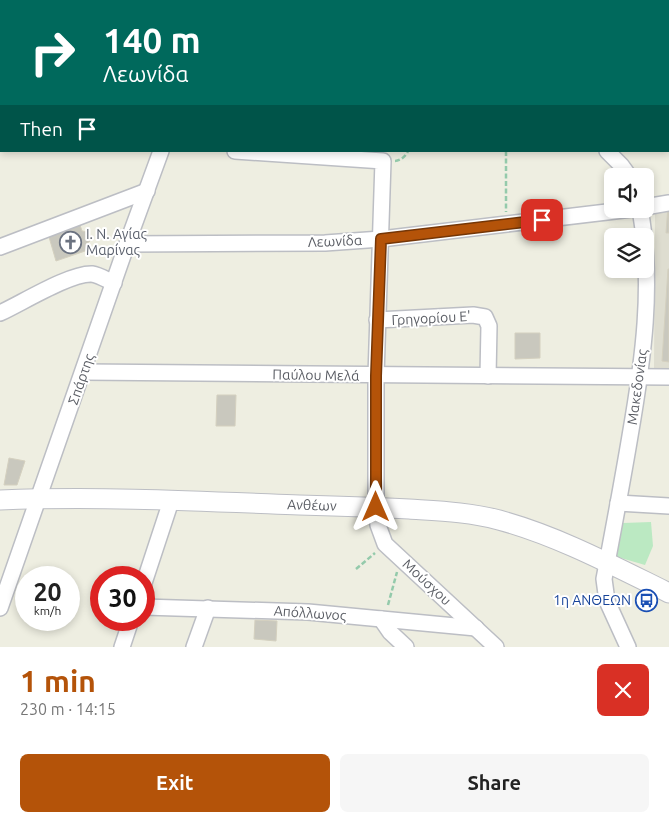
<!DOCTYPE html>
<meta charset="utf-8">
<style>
:root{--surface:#fff;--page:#f6f6f6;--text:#222;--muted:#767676;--accent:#b45309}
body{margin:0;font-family:Ubuntu,sans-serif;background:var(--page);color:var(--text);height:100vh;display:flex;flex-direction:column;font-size:19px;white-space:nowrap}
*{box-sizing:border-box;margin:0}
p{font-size:16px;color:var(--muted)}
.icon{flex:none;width:28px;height:28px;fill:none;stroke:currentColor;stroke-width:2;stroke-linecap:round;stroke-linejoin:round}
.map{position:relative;height:647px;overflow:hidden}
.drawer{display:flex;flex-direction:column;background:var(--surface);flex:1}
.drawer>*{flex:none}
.banner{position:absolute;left:0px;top:0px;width:670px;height:152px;box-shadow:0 2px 8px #0003;background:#00695c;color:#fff;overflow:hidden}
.buttons{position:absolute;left:604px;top:168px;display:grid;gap:10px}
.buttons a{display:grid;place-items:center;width:50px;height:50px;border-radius:8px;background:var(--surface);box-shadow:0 2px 8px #0003;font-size:25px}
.speed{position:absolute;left:15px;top:566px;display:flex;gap:10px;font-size:25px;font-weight:700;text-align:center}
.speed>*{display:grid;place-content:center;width:65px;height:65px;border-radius:50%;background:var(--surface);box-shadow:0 2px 8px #0003;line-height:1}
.speed small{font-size:12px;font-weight:400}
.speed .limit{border:8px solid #d22;background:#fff;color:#111}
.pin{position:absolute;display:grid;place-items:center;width:42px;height:42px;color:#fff;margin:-21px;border-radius:10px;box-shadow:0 2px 8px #0006}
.me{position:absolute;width:55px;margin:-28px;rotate:0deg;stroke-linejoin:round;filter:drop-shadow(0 0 4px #0008)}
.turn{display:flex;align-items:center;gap:18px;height:105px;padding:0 20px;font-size:22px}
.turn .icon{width:65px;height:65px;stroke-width:2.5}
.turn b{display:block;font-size:35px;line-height:42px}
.then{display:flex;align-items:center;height:48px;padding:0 20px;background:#0003;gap:10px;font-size:19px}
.round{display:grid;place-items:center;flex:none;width:52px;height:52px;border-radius:8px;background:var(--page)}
.headline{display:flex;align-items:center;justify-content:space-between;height:85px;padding:0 20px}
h1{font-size:30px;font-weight:700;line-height:38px;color:var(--accent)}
.action{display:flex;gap:10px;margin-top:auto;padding:10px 20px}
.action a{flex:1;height:58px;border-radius:8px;background:var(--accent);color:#fff;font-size:20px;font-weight:700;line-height:58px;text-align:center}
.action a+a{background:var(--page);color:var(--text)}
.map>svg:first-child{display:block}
.education{fill:#deddd0}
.green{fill:#bbe9c2}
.building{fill:#c9c8be;stroke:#d4d0bf}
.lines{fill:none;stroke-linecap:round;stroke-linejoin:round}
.minor-casing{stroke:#bcbec4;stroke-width:18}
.tertiary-casing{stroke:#bcbec4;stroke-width:21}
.path{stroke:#94caab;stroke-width:2.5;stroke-dasharray:5 2.5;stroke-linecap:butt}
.minor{stroke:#fff;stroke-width:15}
.tertiary{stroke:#fff;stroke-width:19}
.route-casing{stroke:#753606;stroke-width:12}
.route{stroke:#b45309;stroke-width:9}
.labels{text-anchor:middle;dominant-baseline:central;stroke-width:4;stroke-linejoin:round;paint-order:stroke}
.worship-label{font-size:14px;fill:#5b616d;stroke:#fff;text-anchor:start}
.street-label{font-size:14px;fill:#5a5d64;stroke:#fff}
.transit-label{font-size:14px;fill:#164399;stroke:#fff;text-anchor:end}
</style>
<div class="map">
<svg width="669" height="647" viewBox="0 0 669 647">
<rect width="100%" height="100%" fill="#eeeee1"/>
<polygon class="education" points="669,206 669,368 654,368 655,209"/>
<polygon class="green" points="651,522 653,546 645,565 614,556 623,523"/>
<g class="building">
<polygon points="668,206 669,206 669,233 666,233"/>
<polygon points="80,225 82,231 88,232 91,237 90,241 86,244 88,250 56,261 49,237"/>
<polygon points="668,269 669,269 669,362 662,361"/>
<polygon points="515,333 540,333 540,358 515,359"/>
<polygon points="217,395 236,395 235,426 216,426"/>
<polygon points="9,458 25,461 17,485 4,485"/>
<polygon points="101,600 101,612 97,611"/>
<polygon points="255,620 277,621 276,641 254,639"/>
</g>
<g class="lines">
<defs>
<g id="minor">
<polyline points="209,1 209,0"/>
<polyline points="507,1 507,0"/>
<polyline points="633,1 633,0"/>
<polyline points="0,104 1,103"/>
<polyline points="235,151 383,161 376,376 376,507 378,525 385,544 496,647"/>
<polyline points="607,151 621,165 629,176"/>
<polyline points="645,207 669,203"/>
<polyline points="127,244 325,243 381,239 632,209"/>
<polyline points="0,247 147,191"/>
<path d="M0,313C22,303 70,273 92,274C99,275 107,280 114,283"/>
<polyline points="377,320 473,315 485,317 489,326 488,376"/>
<polyline points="83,372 669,377"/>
<polyline points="618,503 669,506"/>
<polyline points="144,583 171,501"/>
<polyline points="144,607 308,612 476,628"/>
<polyline points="0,608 127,244 161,151"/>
<polyline points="381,619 390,632 406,647"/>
<polyline points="122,647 131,620"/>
<polyline points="194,647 208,608"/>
<path d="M628,647L607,601L604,579C613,531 622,484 630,436C643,361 654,284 640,209"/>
</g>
<path id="tertiary" d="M0,500C100,496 199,501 299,505C336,506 372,507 409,509C439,511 469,512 499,520C558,536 614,566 669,593"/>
</defs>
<use href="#minor" class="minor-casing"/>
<use href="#tertiary" class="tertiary-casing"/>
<g class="path">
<polyline points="399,1 399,0"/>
<polyline points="506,151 506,212"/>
<path d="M395,161C400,161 406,156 408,151"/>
<polyline points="356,569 375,553"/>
<polyline points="388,605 397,572"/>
</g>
<use href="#minor" class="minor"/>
<use href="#tertiary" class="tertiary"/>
</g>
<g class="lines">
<defs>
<polyline id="route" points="376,507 376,376 381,239 542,220"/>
</defs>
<use href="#route" class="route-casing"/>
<use href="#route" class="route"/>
</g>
<defs>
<symbol id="church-ring" viewBox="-11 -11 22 22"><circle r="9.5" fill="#fff" stroke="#6b7280" stroke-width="1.5"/><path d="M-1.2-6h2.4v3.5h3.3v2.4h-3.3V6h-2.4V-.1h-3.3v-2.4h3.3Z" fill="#6b7280"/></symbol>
<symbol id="bus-ring" viewBox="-11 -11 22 22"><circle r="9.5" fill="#fff" stroke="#1a4fb4" stroke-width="1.5"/><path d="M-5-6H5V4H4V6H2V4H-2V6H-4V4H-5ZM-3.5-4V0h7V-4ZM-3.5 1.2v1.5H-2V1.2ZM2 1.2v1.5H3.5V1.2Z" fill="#1a4fb4"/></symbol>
</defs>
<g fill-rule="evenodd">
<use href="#church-ring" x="58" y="230" width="25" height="25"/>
<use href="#bus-ring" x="634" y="588" width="25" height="25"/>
</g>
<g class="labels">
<g class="worship-label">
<text x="86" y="234">Ι. Ν. Αγίας<tspan x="86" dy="16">Μαρίνας</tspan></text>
</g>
<g class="street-label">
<text transform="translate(335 241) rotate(-2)">Λεωνίδα</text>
<text transform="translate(431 318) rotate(-3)">Γρηγορίου Ε'</text>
<text transform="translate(316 375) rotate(1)">Παύλου Μελά</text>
<text transform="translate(81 379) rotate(-71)">Σπάρτης</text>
<text transform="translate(637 387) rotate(-82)">Μακεδονίας</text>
<text transform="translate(312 505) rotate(2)">Ανθέων</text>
<text transform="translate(427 582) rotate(43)">Μούσχου</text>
<text transform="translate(310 613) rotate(4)">Απόλλωνος</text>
</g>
<g class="transit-label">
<text x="631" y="600">1η ΑΝΘΕΩΝ</text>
</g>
</g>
</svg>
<div class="buttons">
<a><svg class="icon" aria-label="sound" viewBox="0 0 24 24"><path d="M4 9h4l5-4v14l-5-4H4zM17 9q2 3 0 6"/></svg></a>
<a><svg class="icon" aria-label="layers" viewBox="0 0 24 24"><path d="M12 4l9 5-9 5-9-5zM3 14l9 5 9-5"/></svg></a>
</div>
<div class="speed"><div>20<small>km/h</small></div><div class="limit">30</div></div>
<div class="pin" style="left:542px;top:220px;background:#d93025"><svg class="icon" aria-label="arrive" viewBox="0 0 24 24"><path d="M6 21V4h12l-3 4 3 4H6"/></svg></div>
<svg class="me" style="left:376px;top:507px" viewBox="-20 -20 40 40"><path d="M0-17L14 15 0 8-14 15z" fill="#b45309" stroke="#fff" stroke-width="4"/></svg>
<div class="banner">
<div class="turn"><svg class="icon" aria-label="right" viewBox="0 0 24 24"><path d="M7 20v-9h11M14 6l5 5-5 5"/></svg><div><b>140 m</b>Λεωνίδα</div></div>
<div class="then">Then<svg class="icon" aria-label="arrive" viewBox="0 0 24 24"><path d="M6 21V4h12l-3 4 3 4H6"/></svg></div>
</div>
</div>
<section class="drawer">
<div class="headline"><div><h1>1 min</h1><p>230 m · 14:15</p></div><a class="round" style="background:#d93025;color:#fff"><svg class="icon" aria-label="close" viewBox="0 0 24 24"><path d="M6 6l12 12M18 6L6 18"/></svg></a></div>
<div class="action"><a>Exit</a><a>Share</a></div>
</section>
